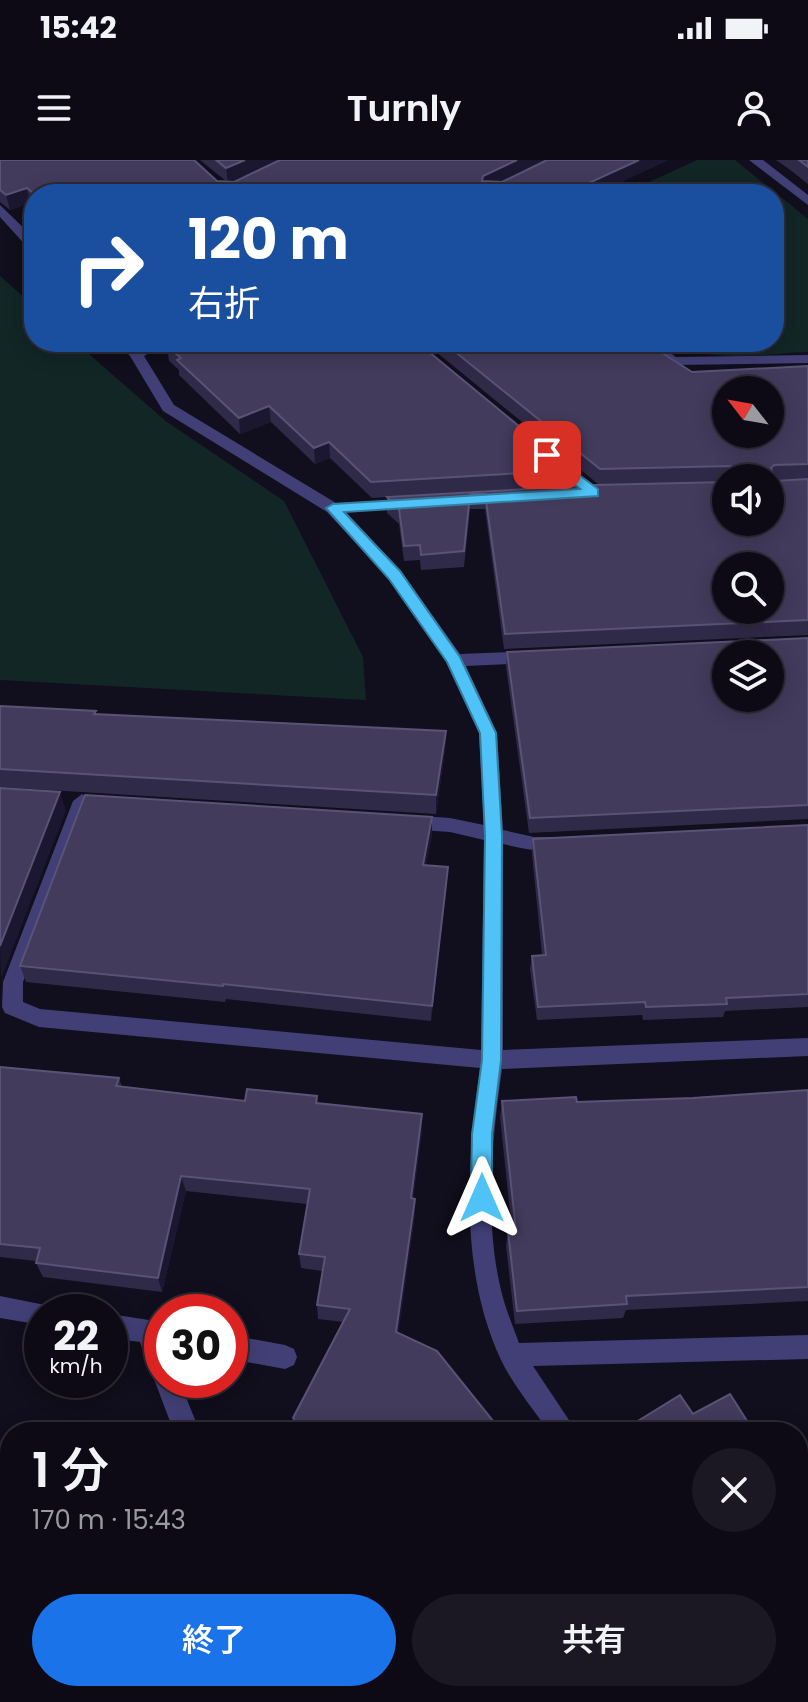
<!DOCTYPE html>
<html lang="ja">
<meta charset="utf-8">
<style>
:root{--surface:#0d0a16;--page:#1b1823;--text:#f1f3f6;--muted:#9a9aa1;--line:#2d2b35;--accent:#1a73e8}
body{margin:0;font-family:Poppins,"Noto Sans JP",sans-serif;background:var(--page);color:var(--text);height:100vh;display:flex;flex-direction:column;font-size:30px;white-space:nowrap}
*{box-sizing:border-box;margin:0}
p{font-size:26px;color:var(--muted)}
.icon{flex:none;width:44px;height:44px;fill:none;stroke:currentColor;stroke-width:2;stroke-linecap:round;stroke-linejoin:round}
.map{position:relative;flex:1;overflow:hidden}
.drawer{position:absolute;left:0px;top:1262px;width:808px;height:280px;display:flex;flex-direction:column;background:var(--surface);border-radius:32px 32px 0 0;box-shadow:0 4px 20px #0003,0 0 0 2px var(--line)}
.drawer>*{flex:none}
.banner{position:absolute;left:24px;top:24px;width:760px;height:168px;border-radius:32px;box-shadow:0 4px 20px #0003,0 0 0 2px var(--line);background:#1a4fa0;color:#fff;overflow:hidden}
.needle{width:52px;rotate:301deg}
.buttons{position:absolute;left:712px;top:216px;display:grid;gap:16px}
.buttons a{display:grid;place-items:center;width:72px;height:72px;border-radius:50%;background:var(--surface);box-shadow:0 4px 20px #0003,0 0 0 2px var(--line);font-size:40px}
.speed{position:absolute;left:24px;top:1134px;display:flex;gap:16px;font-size:40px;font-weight:700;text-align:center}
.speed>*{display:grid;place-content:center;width:104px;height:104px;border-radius:50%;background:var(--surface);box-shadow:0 4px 20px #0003,0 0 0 2px var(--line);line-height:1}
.speed small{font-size:20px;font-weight:400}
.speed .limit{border:12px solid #d22;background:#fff;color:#111}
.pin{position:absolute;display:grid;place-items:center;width:68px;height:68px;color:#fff;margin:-34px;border-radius:16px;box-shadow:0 4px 12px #0006}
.me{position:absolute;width:88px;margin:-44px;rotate:0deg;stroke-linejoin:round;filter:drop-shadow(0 0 6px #0008)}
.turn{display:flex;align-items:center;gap:28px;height:168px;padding:0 32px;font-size:36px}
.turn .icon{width:104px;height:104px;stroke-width:2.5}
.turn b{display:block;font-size:56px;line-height:68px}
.round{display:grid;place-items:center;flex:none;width:84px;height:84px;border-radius:42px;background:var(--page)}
.headline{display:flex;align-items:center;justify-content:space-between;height:136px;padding:0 32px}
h1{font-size:48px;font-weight:600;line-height:60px}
.button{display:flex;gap:16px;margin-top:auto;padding:16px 32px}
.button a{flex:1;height:92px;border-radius:48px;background:var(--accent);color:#fff;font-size:32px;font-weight:600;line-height:92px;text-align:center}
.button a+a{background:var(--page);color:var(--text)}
.status{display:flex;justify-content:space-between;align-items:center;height:56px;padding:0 40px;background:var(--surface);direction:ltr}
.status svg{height:22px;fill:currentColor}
header{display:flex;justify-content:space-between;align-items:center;height:104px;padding:0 32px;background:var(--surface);font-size:36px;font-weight:600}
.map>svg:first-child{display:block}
.green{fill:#122626}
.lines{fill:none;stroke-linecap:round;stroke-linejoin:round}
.street{fill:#423f77;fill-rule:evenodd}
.wall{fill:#302a49;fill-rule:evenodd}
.shaded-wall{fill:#1c1730}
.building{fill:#423b5c;stroke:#595375;stroke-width:2;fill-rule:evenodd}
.route{fill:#4fc3f7;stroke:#337fa1;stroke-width:2}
</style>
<div class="status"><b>15:42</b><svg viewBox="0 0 49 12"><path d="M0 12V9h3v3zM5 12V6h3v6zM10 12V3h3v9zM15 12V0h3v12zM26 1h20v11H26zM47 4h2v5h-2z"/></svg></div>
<header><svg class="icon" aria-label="menu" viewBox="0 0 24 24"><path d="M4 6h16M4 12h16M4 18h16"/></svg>Turnly<svg class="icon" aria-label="person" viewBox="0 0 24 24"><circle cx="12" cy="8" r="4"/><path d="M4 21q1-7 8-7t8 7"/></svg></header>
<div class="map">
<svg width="808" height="1542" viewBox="0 0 808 1542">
<rect width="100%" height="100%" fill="#110e1d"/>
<g class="green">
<path d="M697,0H735L808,59V192C769,193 708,205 676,182H774V34H623Z"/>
<polygon points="0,116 34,146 34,182 75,182 167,262 284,341 363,497 366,540 0,520"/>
</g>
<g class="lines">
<g class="street">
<polygon points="749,0 763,0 808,35 808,45"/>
<polygon points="0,45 34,78 34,90 29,89 0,57"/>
<path d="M117,182H132L138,188L150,182H168L144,196L174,245L336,343L419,339V347L413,348L346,352L401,411L460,494L535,491L544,497L535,503L466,506L497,573L503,670L534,677H567L570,682L567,687C545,694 525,689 503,684V890L808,878V896L502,909C492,980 484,1059 501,1130C505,1148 513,1166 519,1183L808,1175V1199L533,1206L577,1272H549C533,1249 513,1225 501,1200C459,1110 467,1004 480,908L39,867L5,853L2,847L3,822L73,641L82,634L91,641L23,822V842L40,849L481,890L484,680L450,672L407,669L398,662L407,655L450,658L484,665L479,573L447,502L389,419L327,352L163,251L130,196Z"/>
<polygon points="639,182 655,182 676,197 808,195 808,203 673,205"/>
<polygon points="552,294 599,329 599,335 587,335 547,302 547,296"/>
<polygon points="0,1136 50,1146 53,1152 42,1152 42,1165 0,1158"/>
<polygon points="110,1154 162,1162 162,1220 179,1220 200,1272 174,1272 140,1182 110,1178"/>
<polygon points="230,1175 285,1185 294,1189 297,1197 294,1205 285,1209 230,1199"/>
<polygon points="0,1433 10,1435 10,1461 0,1459"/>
<polygon points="352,1532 384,1532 388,1542 356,1542"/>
<polygon points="727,1532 758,1532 762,1542 731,1542"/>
</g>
</g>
<g class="wall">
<path d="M0,0L227,22L200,0H668L595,34H34V46L30,43L10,50L0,42ZM265,7L234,22H229Z"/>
<polygon points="776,0 808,0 808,24 789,9"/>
<polygon points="170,182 417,182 572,310 570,325 372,338 330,298 315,304 271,262 240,274 179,215 179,210 169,201 167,186 170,185"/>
<path d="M424,182H645L692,212L808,206V475L504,489L485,349H470L464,407L421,410L420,400L404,401L399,364L387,353V337L598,324ZM726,318H770L726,362Z"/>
<polygon points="808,478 808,659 529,673 506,507 507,492"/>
<polygon points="0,546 96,551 96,554 446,571 445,590 436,654 0,627"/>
<polygon points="808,665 808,847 725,851 723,857 643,860 642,855 537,860 530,809 532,796 542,795 532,694 533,679"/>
<polygon points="432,674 426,705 447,724 431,861 226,839 225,842 26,822 20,806"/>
<polygon points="0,907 119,918 122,927 245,941 317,936 318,943 422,954 422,970 413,1039 415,1054 398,1173 295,1270 293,1258 344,1162 318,1159 317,1145 322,1111 301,1108 299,1094 307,1044 186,1031 162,1132 43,1117 36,1103 36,1101 0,1097"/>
<polygon points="808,930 808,1141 626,1150 623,1158 515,1164 506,1086 508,1071 512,1071 500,957 502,941 577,942 693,938"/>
<polygon points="808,1295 808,1517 798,1501 798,1300"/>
<polygon points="404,1532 713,1532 713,1542 411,1542"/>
</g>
<g class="shaded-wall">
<polygon points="245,0 282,0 228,23 226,8"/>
<polygon points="517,0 546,0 482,34 483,16"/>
<polygon points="639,0 668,0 595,34 565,34"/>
<polygon points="27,28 30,43 10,50 6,35"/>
<polygon points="269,246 271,262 240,274 239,258"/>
<polygon points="329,282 330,298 315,304 314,288"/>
<polygon points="446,571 445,590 436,654 436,635"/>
<polygon points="60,632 66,651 1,819 0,786"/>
<polygon points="432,657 432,674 423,721 423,705"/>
<polygon points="448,707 447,724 431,861 432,846"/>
<polygon points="422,954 422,970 411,1053 411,1038"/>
<polygon points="181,1016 186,1031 162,1132 158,1118"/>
<polygon points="415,1039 415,1054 397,1185 396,1172"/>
<polygon points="97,1532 103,1532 105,1534 103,1542 94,1542"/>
</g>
<g class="building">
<polygon points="0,0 194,0 217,21 234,22 280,0 517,0 483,16 482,21 502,22 547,0 639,0 565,34 34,34 27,28 6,35 0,30"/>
<polygon points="216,0 245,0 226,8"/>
<polygon points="799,0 808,0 808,7"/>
<polygon points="177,182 417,182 572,310 371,322 329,282 314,288 269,246 239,258 177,200 181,198 167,186"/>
<path d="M443,182H645L692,212L808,206V304L774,305L771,308L774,321L808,319V460L505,474L485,334H470L464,391L421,395L420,385L404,386L399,349L387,337L595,325L726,322V362H770V318H732L731,306L600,309ZM726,230H770V274H726ZM726,406H770V450H726Z"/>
<path d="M808,478V645L530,658L507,492ZM726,494H770V538H726Z"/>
<polygon points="0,546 96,551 94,554 446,571 436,635 0,609"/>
<polygon points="0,628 60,632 0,786"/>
<polygon points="85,635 432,657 423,705 448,707 432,846 223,824 223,826 20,806"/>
<polygon points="808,665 808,834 726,838 727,844 646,847 645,842 538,847 532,796 546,795 533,679"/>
<polygon points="0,907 119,918 116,926 245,941 247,929 317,936 316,943 422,954 411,1038 415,1039 396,1172 437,1191 502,1272 293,1272 300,1267 293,1258 350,1149 317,1145 325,1097 299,1094 310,1029 181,1016 158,1118 36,1103 40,1088 0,1084"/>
<polygon points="808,930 808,1127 626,1136 627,1144 517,1151 508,1071 516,1071 502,941 576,937 577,942 693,938"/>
<polygon points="730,1234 754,1272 631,1272 628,1267 680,1235 693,1254"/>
<polygon points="808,1295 808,1495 798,1479 798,1300"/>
<polygon points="0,1528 10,1530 10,1532 22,1532 37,1534 38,1532 97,1532 94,1542 0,1542"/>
<polygon points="409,1532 713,1532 718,1538 713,1542 416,1542"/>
</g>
<polygon class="route" points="547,291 598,329 598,336 344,352 400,411 460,497 496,573 502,676 501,900 492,974 492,1038 489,1045 482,1047 475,1045 471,1038 472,974 482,900 485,676 480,573 447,502 389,419 326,348 333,344 580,329 543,298 543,292"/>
</svg>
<div class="buttons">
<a><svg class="needle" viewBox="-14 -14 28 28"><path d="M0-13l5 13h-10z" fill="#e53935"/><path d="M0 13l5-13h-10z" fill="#9a9aa1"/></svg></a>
<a><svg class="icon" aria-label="sound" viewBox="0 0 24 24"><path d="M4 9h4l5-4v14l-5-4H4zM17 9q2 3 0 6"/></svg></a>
<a><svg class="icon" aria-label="search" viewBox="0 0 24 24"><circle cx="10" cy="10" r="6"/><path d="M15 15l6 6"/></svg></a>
<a><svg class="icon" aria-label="layers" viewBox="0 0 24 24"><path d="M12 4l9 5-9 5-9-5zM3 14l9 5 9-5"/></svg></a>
</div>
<div class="speed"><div>22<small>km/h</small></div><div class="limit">30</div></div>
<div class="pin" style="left:547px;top:295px;background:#d93025"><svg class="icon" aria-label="arrive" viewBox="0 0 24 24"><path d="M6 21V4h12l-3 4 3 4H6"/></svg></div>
<svg class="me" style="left:482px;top:1038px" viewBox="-20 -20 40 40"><path d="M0-17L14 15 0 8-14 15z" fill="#4fc3f7" stroke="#fff" stroke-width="4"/></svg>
<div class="banner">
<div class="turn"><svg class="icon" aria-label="right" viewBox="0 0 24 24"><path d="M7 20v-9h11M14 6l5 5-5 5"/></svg><div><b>120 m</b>右折</div></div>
</div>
<section class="drawer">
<div class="headline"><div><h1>1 分</h1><p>170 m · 15:43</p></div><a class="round"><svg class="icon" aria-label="close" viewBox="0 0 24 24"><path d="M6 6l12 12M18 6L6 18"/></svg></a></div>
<div class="button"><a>終了</a><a>共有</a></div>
</section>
</div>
